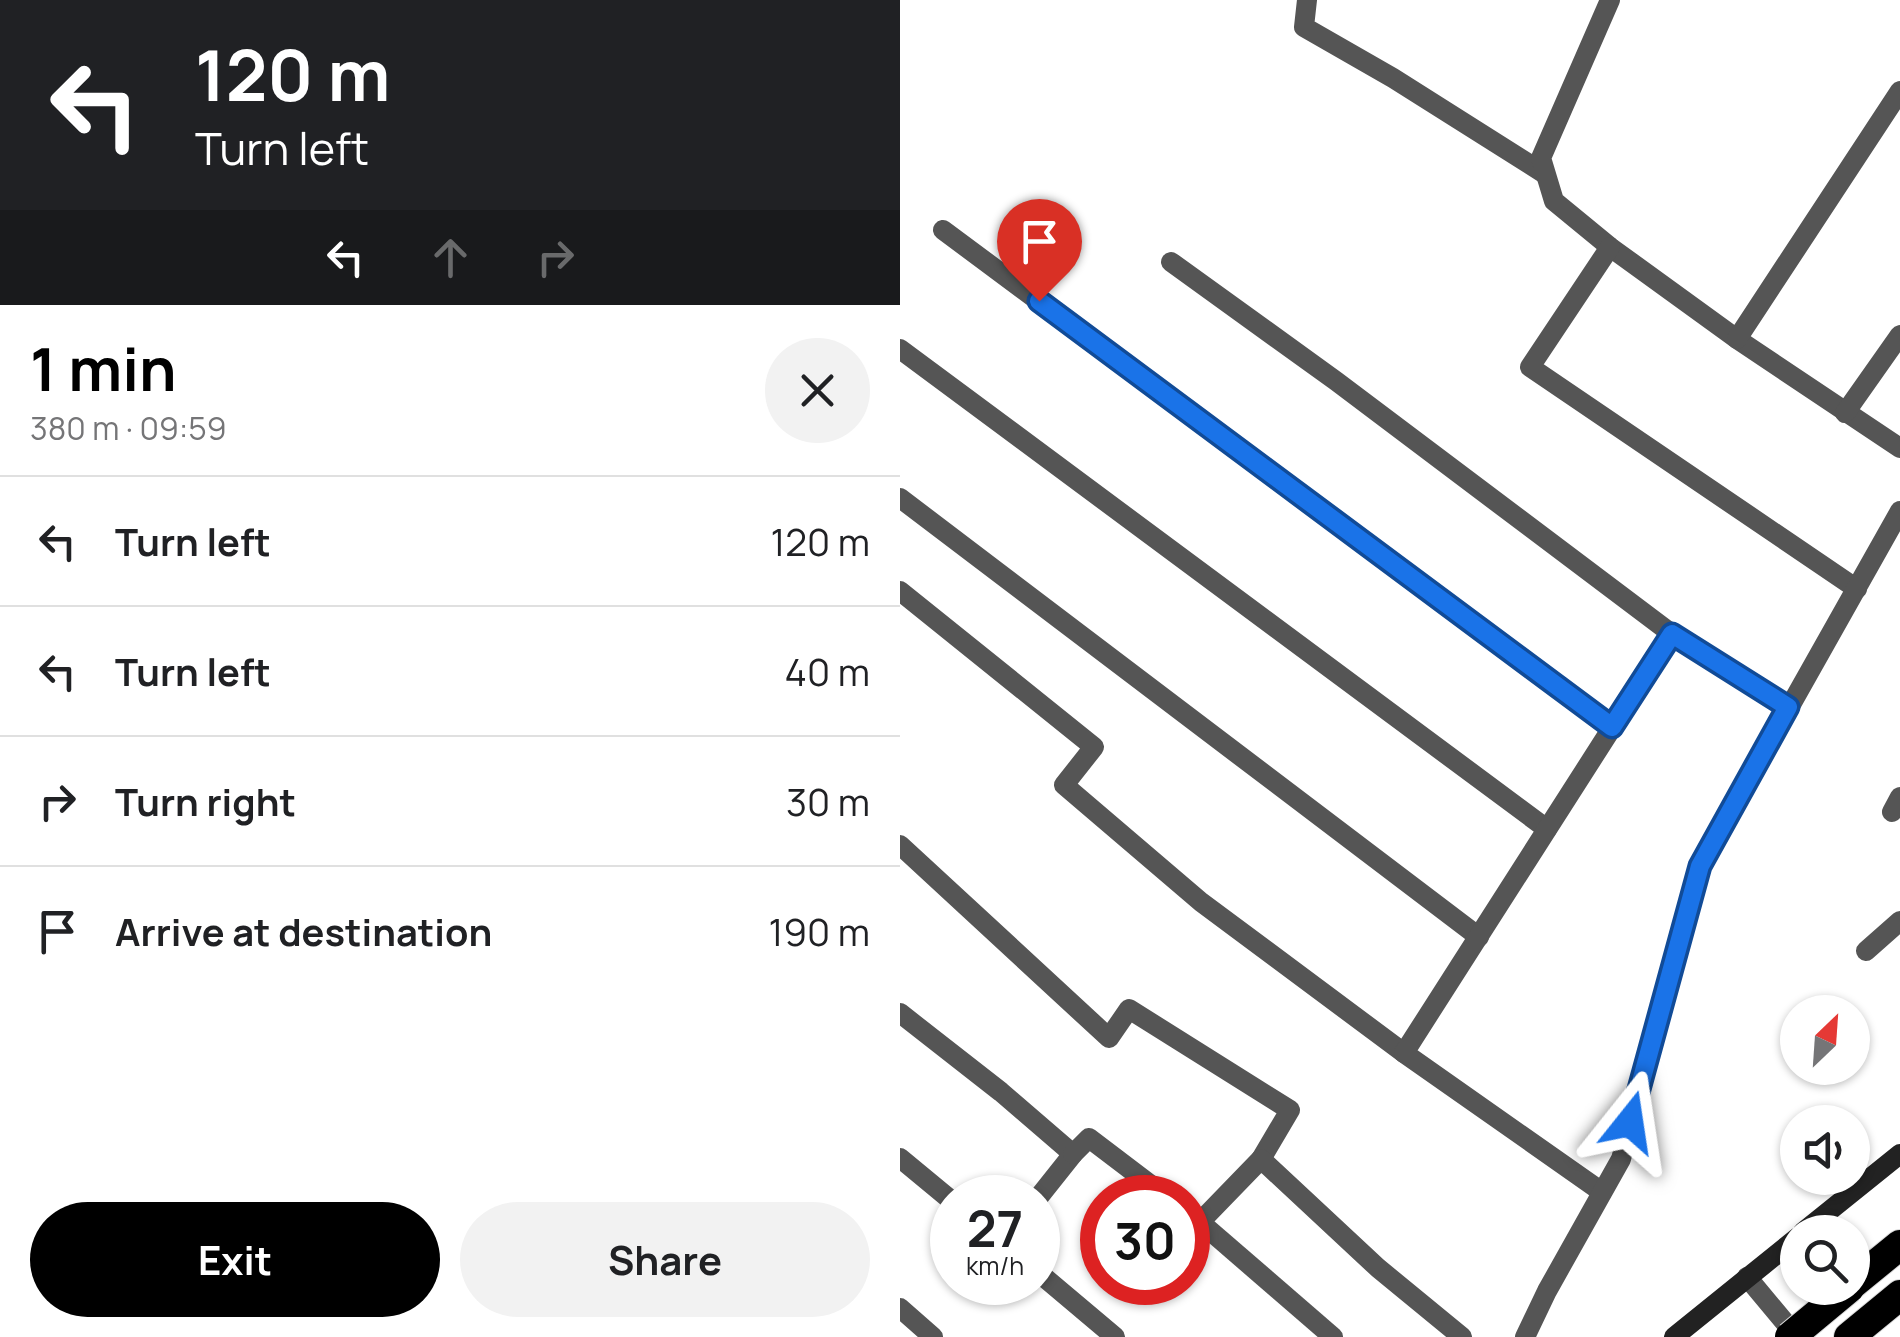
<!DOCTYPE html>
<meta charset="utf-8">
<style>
:root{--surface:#fff;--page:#f2f2f2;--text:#202124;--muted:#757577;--line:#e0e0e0;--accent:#000}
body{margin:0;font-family:Manrope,sans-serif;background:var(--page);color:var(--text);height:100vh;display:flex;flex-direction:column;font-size:38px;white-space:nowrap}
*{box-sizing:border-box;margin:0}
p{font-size:32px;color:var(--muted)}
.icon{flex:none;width:55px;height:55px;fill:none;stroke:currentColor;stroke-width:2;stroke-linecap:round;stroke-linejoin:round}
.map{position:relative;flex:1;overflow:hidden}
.panel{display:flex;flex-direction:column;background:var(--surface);width:900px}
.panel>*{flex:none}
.top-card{background:#202124;color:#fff;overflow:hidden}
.needle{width:65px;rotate:25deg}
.controls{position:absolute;left:880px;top:995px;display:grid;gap:20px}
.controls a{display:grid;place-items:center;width:90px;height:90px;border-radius:50%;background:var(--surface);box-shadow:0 2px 8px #0004;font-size:50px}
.speed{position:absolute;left:30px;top:1175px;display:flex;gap:20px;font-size:50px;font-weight:700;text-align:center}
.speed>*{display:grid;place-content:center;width:130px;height:130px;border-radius:50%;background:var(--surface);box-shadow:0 2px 8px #0004;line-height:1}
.speed small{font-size:25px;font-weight:400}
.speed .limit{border:15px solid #d22;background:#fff;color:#111}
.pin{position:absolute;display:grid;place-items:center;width:85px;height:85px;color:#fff;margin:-102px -42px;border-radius:50% 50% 50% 0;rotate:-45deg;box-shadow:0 0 10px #0007}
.pin .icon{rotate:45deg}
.me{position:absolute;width:110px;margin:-55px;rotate:15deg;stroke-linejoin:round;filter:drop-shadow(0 0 8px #0008)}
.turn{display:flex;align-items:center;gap:35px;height:210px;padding:0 30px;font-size:45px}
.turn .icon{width:130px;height:130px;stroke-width:2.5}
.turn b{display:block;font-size:70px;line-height:85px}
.lanes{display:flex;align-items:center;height:95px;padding:0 30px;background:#0003;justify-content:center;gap:50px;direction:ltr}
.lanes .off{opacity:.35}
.round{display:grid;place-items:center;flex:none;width:105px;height:105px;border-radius:52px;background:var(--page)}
.summary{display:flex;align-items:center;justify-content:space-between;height:170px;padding:0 30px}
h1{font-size:60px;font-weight:700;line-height:75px;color:var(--accent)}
.action{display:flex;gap:20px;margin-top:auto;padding:20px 30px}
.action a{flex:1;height:115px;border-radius:60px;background:var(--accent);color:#fff;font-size:40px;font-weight:700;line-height:115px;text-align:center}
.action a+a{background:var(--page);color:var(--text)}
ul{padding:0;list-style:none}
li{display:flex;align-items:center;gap:30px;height:130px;padding:0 30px;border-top:2px solid var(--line)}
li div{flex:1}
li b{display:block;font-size:38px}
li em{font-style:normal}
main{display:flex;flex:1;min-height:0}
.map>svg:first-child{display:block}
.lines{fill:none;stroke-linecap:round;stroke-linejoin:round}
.motorway-casing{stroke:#dbdbdb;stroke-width:32}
.minor{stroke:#555;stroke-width:20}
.tertiary{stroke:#555;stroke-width:20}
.secondary{stroke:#222;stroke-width:20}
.motorway{stroke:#000;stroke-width:30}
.motorway-bridge-casing{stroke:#dbdbdb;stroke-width:32;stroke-linecap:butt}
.motorway-bridge{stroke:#000;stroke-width:30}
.route-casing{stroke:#114b97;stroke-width:25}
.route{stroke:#1a73e8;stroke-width:18}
</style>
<main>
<section class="panel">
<div class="top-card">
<div class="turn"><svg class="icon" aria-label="left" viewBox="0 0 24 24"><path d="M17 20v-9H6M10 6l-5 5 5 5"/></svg><div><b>120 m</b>Turn left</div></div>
<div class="lanes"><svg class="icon" aria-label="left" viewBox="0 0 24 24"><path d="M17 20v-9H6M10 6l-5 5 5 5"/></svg><svg class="icon off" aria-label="ahead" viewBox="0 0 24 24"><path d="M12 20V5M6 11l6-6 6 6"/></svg><svg class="icon off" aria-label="right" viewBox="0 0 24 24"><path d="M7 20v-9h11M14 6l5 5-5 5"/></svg></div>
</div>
<div class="summary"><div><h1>1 min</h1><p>380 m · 09:59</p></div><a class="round"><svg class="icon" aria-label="close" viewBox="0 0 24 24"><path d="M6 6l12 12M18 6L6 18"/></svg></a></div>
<ul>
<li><svg class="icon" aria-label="left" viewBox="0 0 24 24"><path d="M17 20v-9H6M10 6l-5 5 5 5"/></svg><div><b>Turn left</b></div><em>120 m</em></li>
<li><svg class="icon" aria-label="left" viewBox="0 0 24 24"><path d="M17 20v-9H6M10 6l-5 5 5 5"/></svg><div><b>Turn left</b></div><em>40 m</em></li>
<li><svg class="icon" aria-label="right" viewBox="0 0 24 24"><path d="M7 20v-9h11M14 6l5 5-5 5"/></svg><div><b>Turn right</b></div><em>30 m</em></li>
<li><svg class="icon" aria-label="arrive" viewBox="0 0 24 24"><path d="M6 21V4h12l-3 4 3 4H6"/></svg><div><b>Arrive at destination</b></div><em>190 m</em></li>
</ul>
<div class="action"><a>Exit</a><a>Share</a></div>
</section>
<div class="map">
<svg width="1000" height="1337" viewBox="0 0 1000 1337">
<rect width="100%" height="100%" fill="#fff"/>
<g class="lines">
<defs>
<g id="motorway">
<polyline points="952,1284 1000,1245"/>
<polyline points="949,1337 1000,1295"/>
</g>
</defs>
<use href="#motorway" class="motorway-casing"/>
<g class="minor">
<polyline points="407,0 404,27 493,78 645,174"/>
<polyline points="710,0 641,158 654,201 710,247 837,339 1000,448"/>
<polyline points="43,230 712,727"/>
<polyline points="710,247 630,367 957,589"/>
<polyline points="271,262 436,381 772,634 888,707"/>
<polyline points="837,339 1000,91"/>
<polyline points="0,349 647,829"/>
<polyline points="945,413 1000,335"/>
<polyline points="0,498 579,937"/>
<polyline points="0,591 194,747 164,785 301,902 504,1053"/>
<polyline points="992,812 1000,797"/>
<polyline points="0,845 209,1038 229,1009 390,1110 361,1159"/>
<polyline points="966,951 1000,921"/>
<polyline points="0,1013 101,1092 173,1154 138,1198"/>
<polyline points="173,1154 189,1138 268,1198"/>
<polyline points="0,1158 52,1201"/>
<polyline points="702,1192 504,1053 772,634"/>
<polyline points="288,1212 300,1222 361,1159 478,1268 562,1337"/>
<polyline points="300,1222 433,1337"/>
<polyline points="138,1272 215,1337"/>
<polyline points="0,1308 33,1337"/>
<polyline points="625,1337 647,1291 721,1159 800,866 1000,511"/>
</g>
<polyline class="tertiary" points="847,1277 897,1337"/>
<g class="secondary">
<polyline points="903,1232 1000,1154"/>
<polyline points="774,1337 898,1237"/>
</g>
<use href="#motorway" class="motorway"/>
<defs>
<polyline id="motorway-bridge" points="890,1337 949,1288"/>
</defs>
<use href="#motorway-bridge" class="motorway-bridge-casing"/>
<use href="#motorway-bridge" class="motorway-bridge"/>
</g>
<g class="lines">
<defs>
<polyline id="route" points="139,301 712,727 772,634 888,707 800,866 730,1122"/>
</defs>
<use href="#route" class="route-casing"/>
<use href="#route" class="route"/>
</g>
</svg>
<div class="controls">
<a><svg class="needle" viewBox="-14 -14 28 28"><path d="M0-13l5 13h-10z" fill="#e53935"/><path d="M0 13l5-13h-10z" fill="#757577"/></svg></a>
<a><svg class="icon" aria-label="sound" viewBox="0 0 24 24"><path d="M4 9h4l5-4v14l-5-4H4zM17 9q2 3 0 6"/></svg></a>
<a><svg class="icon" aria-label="search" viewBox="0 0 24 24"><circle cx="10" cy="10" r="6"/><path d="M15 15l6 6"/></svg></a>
</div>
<div class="speed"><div>27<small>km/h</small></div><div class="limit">30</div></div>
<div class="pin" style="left:139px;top:301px;background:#d93025"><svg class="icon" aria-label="arrive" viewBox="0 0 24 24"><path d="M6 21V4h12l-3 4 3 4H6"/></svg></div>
<svg class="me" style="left:730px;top:1122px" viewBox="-20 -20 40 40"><path d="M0-17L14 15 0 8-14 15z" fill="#1a73e8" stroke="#fff" stroke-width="4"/></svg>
</div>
</main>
